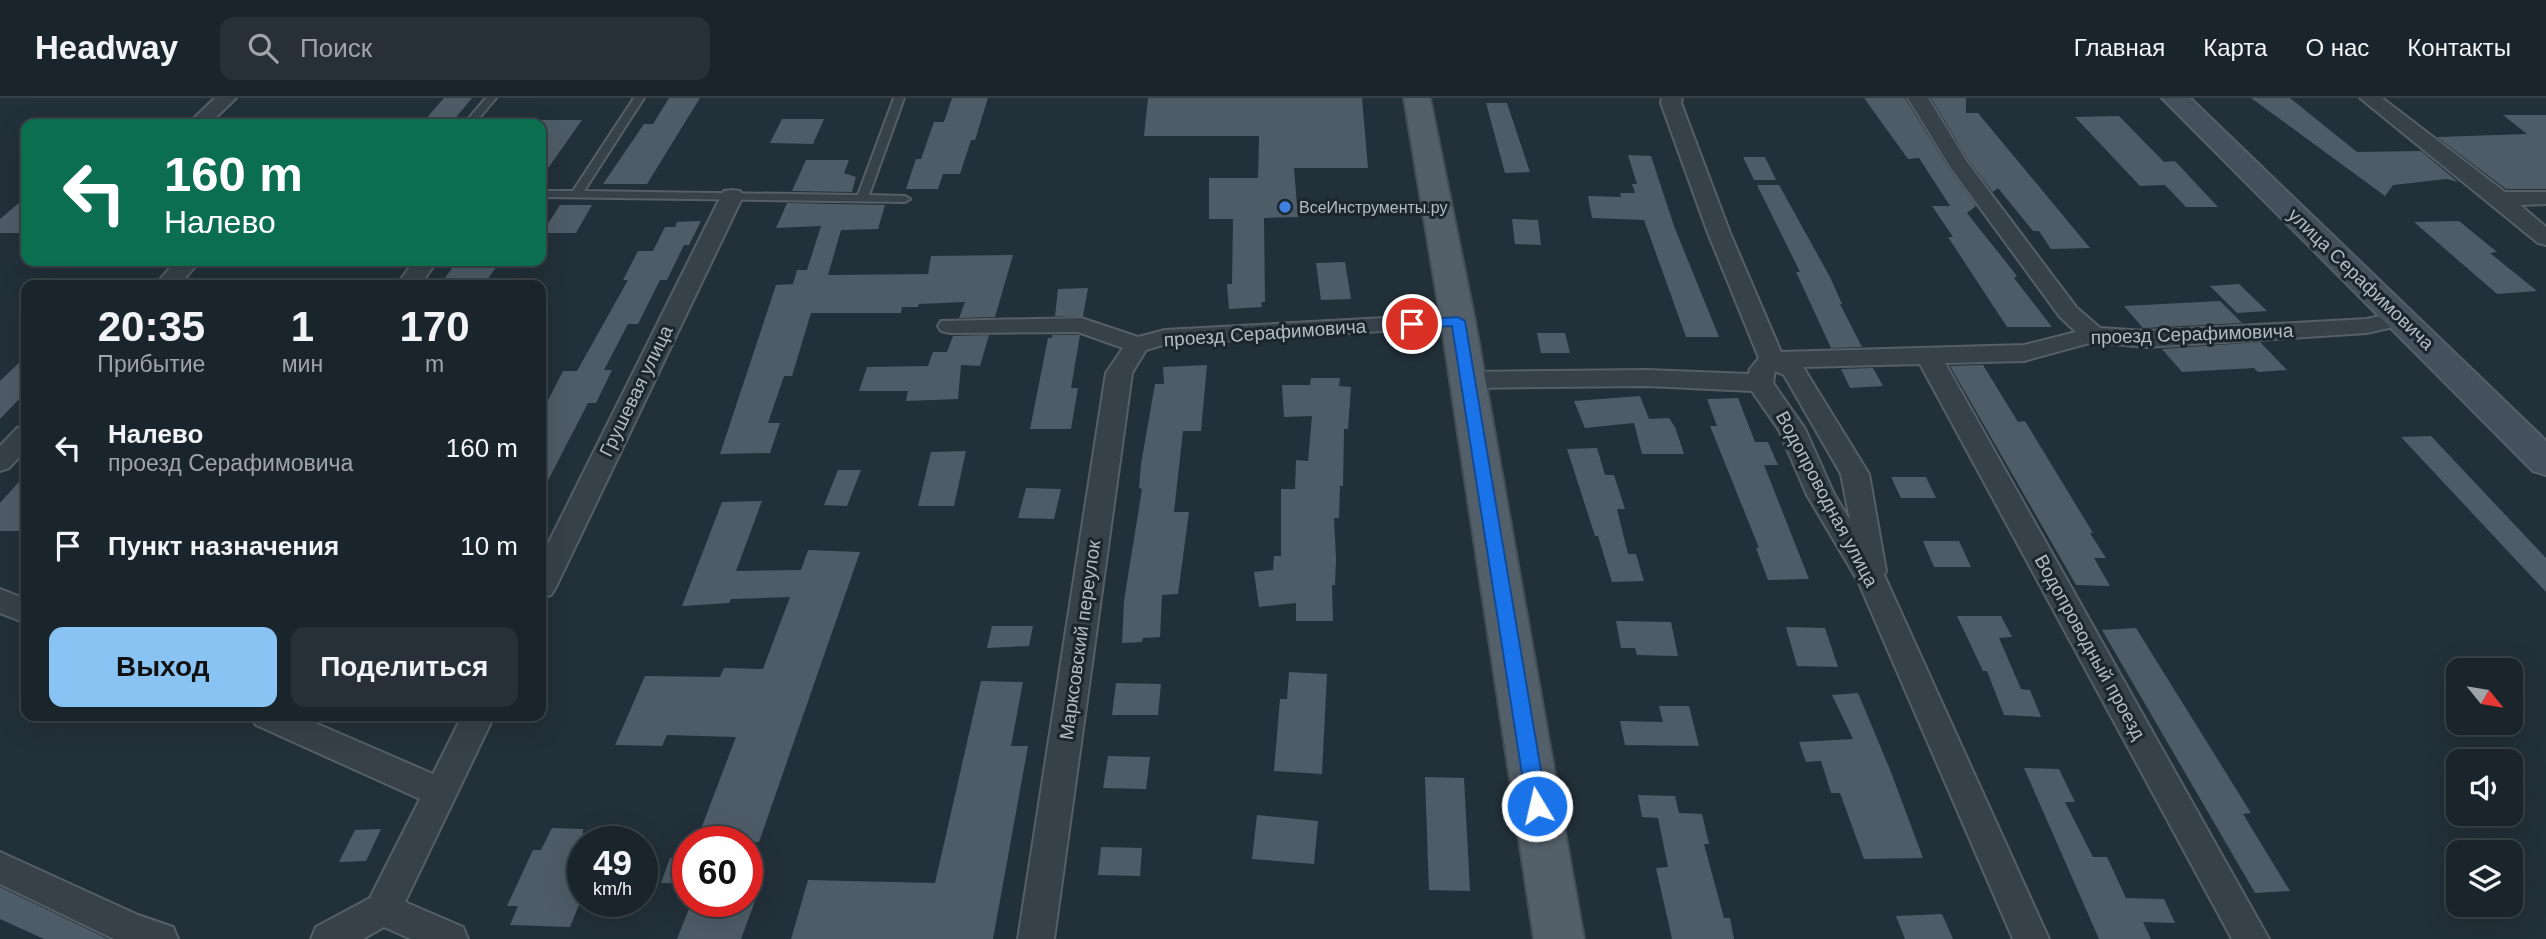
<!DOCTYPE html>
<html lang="ru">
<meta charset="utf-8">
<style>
:root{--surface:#1a242b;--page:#273037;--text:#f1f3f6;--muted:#9fa4a9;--line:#384147;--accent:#88c3f3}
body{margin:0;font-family:Helvetica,sans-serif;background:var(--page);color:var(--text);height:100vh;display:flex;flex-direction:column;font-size:26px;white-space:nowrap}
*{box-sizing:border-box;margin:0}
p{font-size:23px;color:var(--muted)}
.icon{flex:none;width:38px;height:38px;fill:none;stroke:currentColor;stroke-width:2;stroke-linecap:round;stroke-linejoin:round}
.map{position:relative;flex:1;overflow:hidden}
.side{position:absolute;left:21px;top:182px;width:525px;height:441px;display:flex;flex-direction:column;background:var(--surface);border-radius:14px;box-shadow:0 7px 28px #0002,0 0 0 2px var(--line)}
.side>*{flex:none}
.top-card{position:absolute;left:21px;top:21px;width:525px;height:147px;border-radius:14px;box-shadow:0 7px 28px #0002,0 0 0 2px var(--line);background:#0b6e4f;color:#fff;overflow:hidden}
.needle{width:46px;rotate:120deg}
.controls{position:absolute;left:2446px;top:560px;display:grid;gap:14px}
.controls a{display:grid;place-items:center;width:77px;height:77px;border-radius:14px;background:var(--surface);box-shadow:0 7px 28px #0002,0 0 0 2px var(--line);font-size:35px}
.speed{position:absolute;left:567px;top:728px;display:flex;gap:14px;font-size:35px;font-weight:700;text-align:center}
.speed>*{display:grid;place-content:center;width:91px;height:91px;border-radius:50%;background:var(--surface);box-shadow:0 7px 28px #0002,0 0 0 2px var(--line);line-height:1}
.speed small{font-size:18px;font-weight:400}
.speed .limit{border:10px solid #d22;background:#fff;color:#111}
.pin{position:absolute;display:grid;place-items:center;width:60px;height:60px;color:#fff;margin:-30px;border:4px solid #fff;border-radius:50%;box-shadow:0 2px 7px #0007}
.me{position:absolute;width:77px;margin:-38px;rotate:351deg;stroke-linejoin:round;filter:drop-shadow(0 0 5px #0008)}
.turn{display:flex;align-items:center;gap:24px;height:147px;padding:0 28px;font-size:32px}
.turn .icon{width:91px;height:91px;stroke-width:2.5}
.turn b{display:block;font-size:49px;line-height:60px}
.eta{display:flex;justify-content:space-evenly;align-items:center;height:119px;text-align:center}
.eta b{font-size:42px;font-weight:700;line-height:49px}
.primary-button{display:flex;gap:14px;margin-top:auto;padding:14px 28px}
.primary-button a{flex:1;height:80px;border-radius:14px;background:var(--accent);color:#111;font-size:28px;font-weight:700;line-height:80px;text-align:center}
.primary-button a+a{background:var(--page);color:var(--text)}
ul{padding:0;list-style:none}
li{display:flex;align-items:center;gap:21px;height:98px;padding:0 28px}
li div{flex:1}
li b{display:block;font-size:26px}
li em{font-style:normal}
header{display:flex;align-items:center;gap:42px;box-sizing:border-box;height:98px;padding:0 35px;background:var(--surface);border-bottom:2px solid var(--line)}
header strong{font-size:33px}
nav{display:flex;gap:38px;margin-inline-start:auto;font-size:24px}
.search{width:490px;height:63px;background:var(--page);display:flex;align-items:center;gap:18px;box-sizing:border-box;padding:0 24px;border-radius:14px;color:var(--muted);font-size:26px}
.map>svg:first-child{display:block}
.building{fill:#4e5c67}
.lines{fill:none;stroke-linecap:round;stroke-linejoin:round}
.lane-casing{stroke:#545f67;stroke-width:4}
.street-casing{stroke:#545f67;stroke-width:4}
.secondary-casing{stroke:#545f67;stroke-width:4}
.primary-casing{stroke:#424d55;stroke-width:4}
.lane{fill:#364149;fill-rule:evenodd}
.street{fill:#364149;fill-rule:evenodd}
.secondary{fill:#44515c;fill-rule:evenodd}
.primary{fill:#546069;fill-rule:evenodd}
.route{fill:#1a73e8;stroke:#114b97;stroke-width:2}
.shop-dot{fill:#3f7fe0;stroke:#1b262e;stroke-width:2.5}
.labels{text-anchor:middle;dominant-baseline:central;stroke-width:6;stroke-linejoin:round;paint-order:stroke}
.far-poi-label{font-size:16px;fill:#b1bcc5;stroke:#1b262e;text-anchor:start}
.street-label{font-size:19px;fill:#b1bcc5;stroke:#1b262e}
</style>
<header>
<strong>Headway</strong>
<div class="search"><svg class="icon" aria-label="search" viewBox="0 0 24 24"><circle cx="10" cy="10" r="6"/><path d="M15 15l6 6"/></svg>Поиск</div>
<nav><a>Главная</a><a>Карта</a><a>О нас</a><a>Контакты</a></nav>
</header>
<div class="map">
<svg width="2546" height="841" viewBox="0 0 2546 841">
<rect width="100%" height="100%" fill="#223039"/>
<g class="building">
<polygon points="444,0 472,0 453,23 424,23"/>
<polygon points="669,0 700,0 647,86 603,86 644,26 653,26"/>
<polygon points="952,0 988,0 975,42 971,42 960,76 943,76 938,91 906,91 916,61 921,61 934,24 944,24"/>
<polygon points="1148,0 1362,0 1368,70 1294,70 1298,119 1264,120 1265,204 1261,204 1262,209 1229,211 1227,186 1232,186 1233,121 1209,121 1209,80 1258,80 1259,38 1144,38"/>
<polygon points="1864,0 1905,0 1949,71 1976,108 1967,115 2017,178 2014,180 2052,229 2007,229 1948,139 1953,139 1932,108 1950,108 1919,60 1908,61"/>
<polygon points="1931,0 1966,0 1966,15 1978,15 2090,150 2051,151 2039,133 2033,133 1998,90 1993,94 1969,63"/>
<polygon points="2251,0 2290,0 2357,54 2421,53 2458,84 2447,81 2393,87 2385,98"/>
<polygon points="1486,5 1507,5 1530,74 1505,75"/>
<polygon points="2503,17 2546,17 2546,91 2506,91 2437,39 2527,36"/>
<polygon points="2119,18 2164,64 2175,63 2218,109 2186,109 2165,87 2140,88 2075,19"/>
<polygon points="782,21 824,21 813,46 770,45"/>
<polygon points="541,22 582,22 541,80"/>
<polygon points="1628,57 1651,58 1674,128 1719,239 1686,239 1644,122 1592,120 1588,98 1621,99 1620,95 1635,95 1632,86 1637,86"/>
<polygon points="1743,59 1765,59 1776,82 1754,82"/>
<polygon points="806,62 849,62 844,75 856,79 852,94 792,93"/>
<polygon points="1757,87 1779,87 1830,179 1842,206 1840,206 1862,249 1831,250 1796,174 1800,174"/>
<polygon points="26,99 26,135 0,135 0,121"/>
<polygon points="787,105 885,107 878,131 841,132 828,177 928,176 931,158 1013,157 995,219 959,220 965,204 919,206 918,209 902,209 901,215 811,215 792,278 784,278 768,325 780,325 770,355 720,356 776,187 793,186 797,172 807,172 821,128 776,130"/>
<polygon points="560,107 592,107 576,135 542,135"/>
<polygon points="1512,121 1538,122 1541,147 1515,146"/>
<polygon points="701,123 689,147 684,147 667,182 660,182 638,226 628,226 604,272 612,272 596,305 588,305 541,396 541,316 563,273 577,273 628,182 623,182 638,153 653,153 665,129 675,129 677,124"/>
<polygon points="2459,123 2497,154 2490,155 2537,193 2497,196 2414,124"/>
<polygon points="457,163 500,163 484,187 440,187"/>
<polygon points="1345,164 1351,201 1321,202 1316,165"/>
<polygon points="2239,186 2267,213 2237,215 2210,188"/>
<polygon points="1088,190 1083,218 1055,218 1058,191"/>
<polygon points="2220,203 2242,225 2143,230 2124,208"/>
<polygon points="1537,235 1565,235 1570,255 1541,255"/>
<polygon points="989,237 980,268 961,267 958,301 906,303 908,293 859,293 867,269 928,268 933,254 947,254 953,238"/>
<polygon points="1052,237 1080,237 1071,290 1078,290 1071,331 1030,331 1048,240 1052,240"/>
<polygon points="2260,244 2287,272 2258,274 2254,270 2182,274 2162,251"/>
<polygon points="26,258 26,294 0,321 0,283"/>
<polygon points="1207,267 1201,333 1183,333 1174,414 1189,414 1178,496 1162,497 1160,539 1143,540 1142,544 1122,545 1124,503 1142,391 1139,390 1141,366 1155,286 1164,286 1163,269"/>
<polygon points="1983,267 2018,324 2025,323 2093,435 2090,435 2106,460 2094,460 2110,488 2076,487 1950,268"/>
<polygon points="1873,270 1883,288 1850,290 1841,271"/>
<polygon points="1311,280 1340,280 1339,288 1351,289 1348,331 1344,331 1343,388 1340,388 1339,420 1334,420 1336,461 1335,487 1332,487 1333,523 1296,523 1296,505 1259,509 1254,474 1273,472 1274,458 1281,458 1281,391 1295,391 1296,362 1308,363 1312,318 1284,319 1282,287 1310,287"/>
<polygon points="1640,298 1649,321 1669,320 1675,329 1684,356 1642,356 1634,325 1585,330 1574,303"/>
<polygon points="1738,300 1755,344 1768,344 1778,367 1764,367 1809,481 1768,482 1756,450 1759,450 1710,328 1717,328 1707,301"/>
<polygon points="2431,338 2546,460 2546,494 2401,339"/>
<polygon points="1597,350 1605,377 1614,377 1625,411 1617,411 1628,456 1636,456 1644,483 1612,484 1598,438 1595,438 1567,351"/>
<polygon points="966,353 954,408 918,408 931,354"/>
<polygon points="838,372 861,372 847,408 824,407"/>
<polygon points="26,376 26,433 0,433 0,405"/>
<polygon points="1891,379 1926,379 1936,400 1901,400"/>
<polygon points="1026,390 1061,391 1054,421 1018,420"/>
<polygon points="762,403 736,473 801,472 808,452 860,454 759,744 696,744 736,639 667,637 662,648 615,647 645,578 720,579 724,570 763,571 790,499 731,501 729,505 682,508 722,404"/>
<polygon points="1923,443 1959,443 1971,469 1934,469"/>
<polygon points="1957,518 2001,518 2012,539 1999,540 2021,591 2030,592 2041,619 2004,617 1987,573 1983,573"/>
<polygon points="1616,523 1671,524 1678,558 1637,557 1635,550 1621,550"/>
<polygon points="992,528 1033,528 1029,548 987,550"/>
<polygon points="1786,529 1825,530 1838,569 1797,568"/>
<polygon points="2136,530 2251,715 2243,716 2290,793 2255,795 2102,532"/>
<polygon points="1289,574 1327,576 1322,676 1274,673 1280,601 1287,601"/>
<polygon points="981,583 1023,584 1011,648 1028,648 993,841 791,841 808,782 935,785"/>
<polygon points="1116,585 1161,586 1158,617 1112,617"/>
<polygon points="1858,595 1891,674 1923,760 1864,761 1840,695 1831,695 1821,663 1806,664 1799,644 1853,641 1832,597"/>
<polygon points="1659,608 1689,608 1699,648 1625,647 1620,623 1663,624"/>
<polygon points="1108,658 1150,659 1146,691 1103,690"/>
<polygon points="2024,670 2059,671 2075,704 2065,704 2093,759 2107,759 2126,800 2164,801 2175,825 2143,824 2151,841 2099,841"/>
<polygon points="1425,679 1464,680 1470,793 1429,792"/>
<polygon points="1638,697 1675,698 1679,715 1702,716 1709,746 1704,746 1724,820 1730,820 1734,841 1672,841 1656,770 1668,769 1658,720 1642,719"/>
<polygon points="1257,717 1318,723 1314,766 1252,761"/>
<polygon points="552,730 583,731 583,797 570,829 510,827 518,808 507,808 533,752 541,752"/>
<polygon points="381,731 366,763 339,764 355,732"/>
<polygon points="1101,749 1142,750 1140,778 1098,777"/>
<polygon points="670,760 688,761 688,785 661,785"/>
<polygon points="0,789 108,841 44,841 0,821"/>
<polygon points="692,803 755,803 741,841 677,841"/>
<polygon points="1942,816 1953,841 1905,841 1896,818"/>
</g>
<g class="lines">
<defs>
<g id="lane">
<polygon points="486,0 496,0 474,26 464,26"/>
<polygon points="634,0 644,0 584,93 858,97 894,0 904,0 869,97 905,98 910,101 905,104 541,99 541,93 573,93"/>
</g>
<g id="street">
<polygon points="215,0 236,0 209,26 188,26"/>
<path d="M1662,0H1682L1681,5L1730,135L1781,254L2024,247L2076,234L2060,219L1951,70L1908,0H1928L1967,64L2076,209L2100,230L2146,233L2367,221L2402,213L2410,215L2414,220L2410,225L2367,235L2146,249L2093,244L2024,263L1945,265L2269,841H2232L1920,266L1803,269L1869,376L1886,473L1884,477L2049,841H2013L1858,483L1807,397L1779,332L1752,293L1647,288L1468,290L1459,288L1455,282L1459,276L1468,274L1647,272L1749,276L1750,271L1759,260L1708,135L1661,5ZM1775,273L1784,277L1841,376L1850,422L1834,396L1805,331L1773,285Z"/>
<polygon points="2360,0 2382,0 2505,94 2546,94 2546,106 2520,107 2546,129 2546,147 2538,145"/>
<polygon points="732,92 740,93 743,98 556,489 551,497 541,500 541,460 721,98 724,93"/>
<polygon points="176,163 200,163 179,187 155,187"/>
<polygon points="414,163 437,163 420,187 397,187"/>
<polygon points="1458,216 1466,218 1470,223 1466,228 1166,246 1146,252 1132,275 1054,841 1018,841 1106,275 1123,250 1078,234 950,235 941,233 938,228 941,223 1081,220 1138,239 1165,232"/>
<polygon points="26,327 26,352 9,370 0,373 0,348 17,330"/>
<polygon points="0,491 26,501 26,525 0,515"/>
<polygon points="251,618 299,618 433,676 462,618 494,618 405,804 463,829 468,841 411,841 384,829 363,841 311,841 316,829 370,800 420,701 256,627"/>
<polygon points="0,754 138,817 173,829 178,841 114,841 0,786"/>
</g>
<polygon id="secondary" points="2162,0 2190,0 2546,343 2546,377 2533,373"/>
<polygon id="primary" points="1404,0 1430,0 1475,223 1584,841 1534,841 1441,223"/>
</defs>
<use href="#lane" class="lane-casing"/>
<use href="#street" class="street-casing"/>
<use href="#secondary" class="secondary-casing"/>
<use href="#primary" class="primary-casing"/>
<use href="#lane" class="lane"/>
<use href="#street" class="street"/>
<use href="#secondary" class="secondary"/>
<use href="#primary" class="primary"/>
</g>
<polygon class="route" points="1458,219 1465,223 1547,708 1544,714 1537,716 1530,714 1527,708 1452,228 1412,230 1405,226 1412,222"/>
<circle class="shop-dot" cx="1285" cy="109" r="7"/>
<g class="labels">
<g class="far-poi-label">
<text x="1299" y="109">ВсеИнструменты.ру</text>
</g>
<g class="street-label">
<text transform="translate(2361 181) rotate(44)">улица Серафимовича</text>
<text transform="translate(1265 235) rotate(-4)">проезд Серафимовича</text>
<text transform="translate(2192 236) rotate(-2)">проезд Серафимовича</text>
<text transform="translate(636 293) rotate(-64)">Грушевая улица</text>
<text transform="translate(1827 401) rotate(62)">Водопроводная улица</text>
<text transform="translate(1080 542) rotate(-82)">Марксовский переулок</text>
<text transform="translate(2090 549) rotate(61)">Водопроводный проезд</text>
</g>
</g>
</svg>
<div class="controls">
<a><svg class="needle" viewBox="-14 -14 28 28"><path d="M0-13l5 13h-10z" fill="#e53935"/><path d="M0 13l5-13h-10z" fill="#9fa4a9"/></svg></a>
<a><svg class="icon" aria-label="sound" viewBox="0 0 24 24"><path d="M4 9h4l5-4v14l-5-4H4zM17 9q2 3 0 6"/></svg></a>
<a><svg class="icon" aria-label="layers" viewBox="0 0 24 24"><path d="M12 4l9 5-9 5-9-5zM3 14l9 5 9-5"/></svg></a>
</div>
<div class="speed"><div>49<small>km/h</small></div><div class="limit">60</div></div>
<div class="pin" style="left:1412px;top:226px;background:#d93025"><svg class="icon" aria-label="arrive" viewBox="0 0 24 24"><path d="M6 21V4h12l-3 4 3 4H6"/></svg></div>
<svg class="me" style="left:1537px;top:708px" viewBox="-20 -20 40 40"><circle r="17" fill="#1a73e8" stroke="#fff" stroke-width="3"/><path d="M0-11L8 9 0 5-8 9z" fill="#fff"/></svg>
<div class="top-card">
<div class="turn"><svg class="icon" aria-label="left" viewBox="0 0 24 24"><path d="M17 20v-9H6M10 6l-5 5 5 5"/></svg><div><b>160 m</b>Налево</div></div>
</div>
<section class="side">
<div class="eta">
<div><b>20:35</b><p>Прибытие</p></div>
<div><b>1</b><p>мин</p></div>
<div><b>170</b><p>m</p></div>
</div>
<ul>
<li><svg class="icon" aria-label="left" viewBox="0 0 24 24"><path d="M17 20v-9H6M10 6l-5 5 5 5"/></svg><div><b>Налево</b><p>проезд Серафимовича</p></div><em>160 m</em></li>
<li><svg class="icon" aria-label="arrive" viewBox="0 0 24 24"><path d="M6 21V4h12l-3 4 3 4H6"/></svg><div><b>Пункт назначения</b></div><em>10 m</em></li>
</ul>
<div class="primary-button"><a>Выход</a><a>Поделиться</a></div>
</section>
</div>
